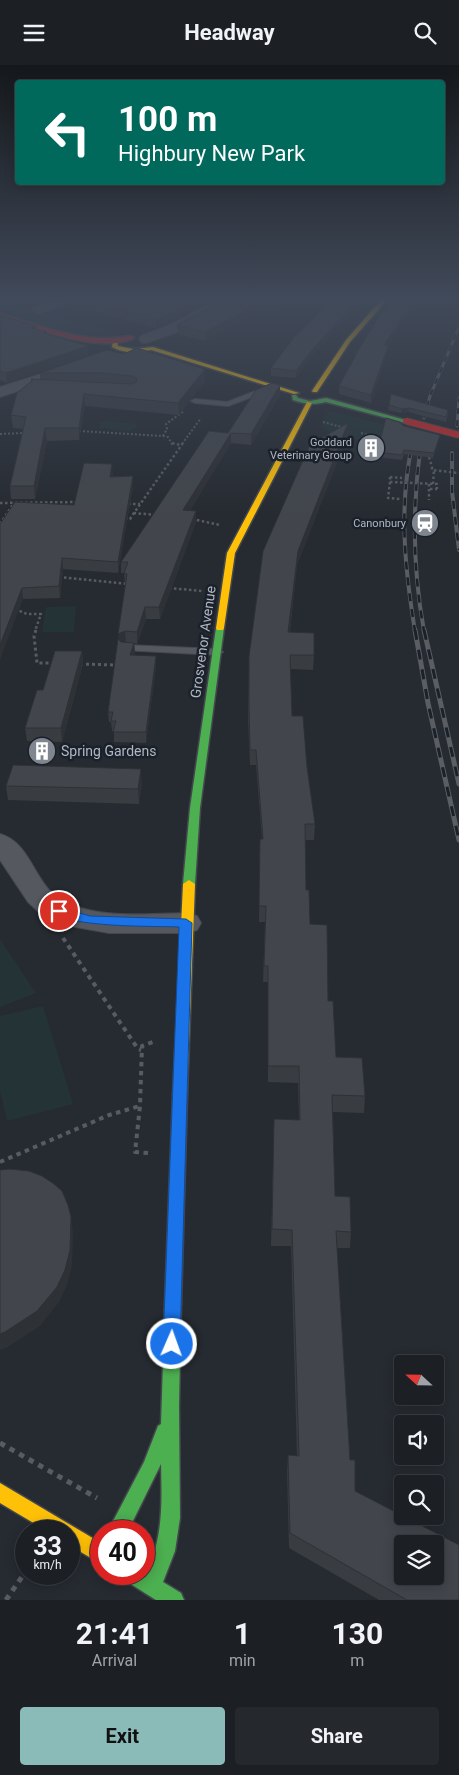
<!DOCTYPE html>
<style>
:root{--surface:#1c2025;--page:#25282d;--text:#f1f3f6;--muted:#a0a3a7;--line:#3a3e42;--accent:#8bbbb9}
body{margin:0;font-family:Roboto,sans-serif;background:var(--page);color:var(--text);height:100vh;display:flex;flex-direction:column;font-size:19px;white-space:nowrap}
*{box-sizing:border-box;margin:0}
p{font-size:16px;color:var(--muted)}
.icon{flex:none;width:28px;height:28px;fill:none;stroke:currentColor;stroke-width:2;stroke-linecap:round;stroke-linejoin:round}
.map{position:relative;height:1535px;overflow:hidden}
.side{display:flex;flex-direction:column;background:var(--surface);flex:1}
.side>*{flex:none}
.top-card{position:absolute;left:15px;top:15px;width:430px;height:105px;border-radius:5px;box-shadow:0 2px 12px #0003,0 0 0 1px var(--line);background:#00695c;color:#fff;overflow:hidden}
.needle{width:32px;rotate:292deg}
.fabs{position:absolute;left:394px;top:1290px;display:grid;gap:10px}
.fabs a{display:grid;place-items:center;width:50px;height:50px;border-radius:5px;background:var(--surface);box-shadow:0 2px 12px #0003,0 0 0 1px var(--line);font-size:25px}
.speed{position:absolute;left:15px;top:1455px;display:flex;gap:10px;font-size:25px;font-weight:700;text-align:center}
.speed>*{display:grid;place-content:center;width:65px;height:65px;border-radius:50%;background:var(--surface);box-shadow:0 2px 12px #0003,0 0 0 1px var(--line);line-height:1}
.speed small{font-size:12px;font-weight:400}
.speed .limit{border:8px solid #d22;background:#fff;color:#111}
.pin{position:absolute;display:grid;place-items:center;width:42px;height:42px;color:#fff;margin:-21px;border:2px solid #fff;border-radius:50%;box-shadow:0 1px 5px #0007}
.me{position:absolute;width:55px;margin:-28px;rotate:2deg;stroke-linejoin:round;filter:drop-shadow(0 0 4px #0008)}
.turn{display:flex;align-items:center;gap:18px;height:105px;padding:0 20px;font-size:22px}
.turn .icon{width:65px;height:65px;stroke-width:2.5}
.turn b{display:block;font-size:35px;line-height:42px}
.eta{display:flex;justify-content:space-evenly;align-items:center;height:85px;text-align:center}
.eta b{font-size:30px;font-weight:700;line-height:35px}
.action{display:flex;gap:10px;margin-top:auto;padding:10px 20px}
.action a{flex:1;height:58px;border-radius:5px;background:var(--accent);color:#111;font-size:20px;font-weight:700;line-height:58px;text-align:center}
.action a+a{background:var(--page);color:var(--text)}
header{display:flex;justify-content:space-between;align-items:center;height:65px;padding:0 20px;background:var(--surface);font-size:22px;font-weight:700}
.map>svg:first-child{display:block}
.green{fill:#243335}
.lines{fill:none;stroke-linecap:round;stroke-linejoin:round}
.lane-casing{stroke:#44474e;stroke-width:2}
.street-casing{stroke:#44474e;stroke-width:2}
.fast-casing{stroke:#44474e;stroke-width:3}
.slow-casing{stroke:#44474e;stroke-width:3}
.jam-casing{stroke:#44474e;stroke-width:3}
.path-far4{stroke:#585c60;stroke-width:2;stroke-dasharray:2 2;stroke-linecap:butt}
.path-far3{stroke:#585c60;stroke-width:2.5;stroke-dasharray:2.5 2.5;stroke-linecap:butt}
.path-far2{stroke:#585c60;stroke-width:3;stroke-dasharray:3 3;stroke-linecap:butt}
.path-far1{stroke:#585c60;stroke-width:4;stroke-dasharray:4.5 4.5;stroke-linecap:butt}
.path{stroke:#585c60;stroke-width:5;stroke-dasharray:5.5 5.5;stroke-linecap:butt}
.lane{fill:#55595f;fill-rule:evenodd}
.street{fill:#55595f;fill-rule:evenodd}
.fast{fill:#4caf50;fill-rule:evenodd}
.slow{fill:#ffc107;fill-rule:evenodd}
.jam{fill:#c62828;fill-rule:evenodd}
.rail-far2-casing{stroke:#5a5d62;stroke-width:3}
.rail-far1-casing{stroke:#5a5d62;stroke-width:4}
.rail-casing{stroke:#5a5d62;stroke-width:5}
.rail-far2{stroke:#1b212a;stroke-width:2;stroke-dasharray:6;stroke-linecap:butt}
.rail-far1{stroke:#1b212a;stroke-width:2.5;stroke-dasharray:8;stroke-linecap:butt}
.rail{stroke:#1b212a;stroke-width:3;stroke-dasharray:10;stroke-linecap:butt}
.jam-bridge-casing{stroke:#44474e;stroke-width:8;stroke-linecap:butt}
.path-bridge{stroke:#585c60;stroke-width:2.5;stroke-dasharray:2.5 2.5;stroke-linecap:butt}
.jam-bridge{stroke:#c62828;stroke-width:6}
.wall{fill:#393c41}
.shaded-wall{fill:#2e3135}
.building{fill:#42464c;stroke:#2e3135;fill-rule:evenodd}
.route{fill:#1a73e8;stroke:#114b97}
.labels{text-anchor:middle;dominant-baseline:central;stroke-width:5;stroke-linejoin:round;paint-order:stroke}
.far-poi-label{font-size:11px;fill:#b0b7c2;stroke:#1b212a;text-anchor:end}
.street-label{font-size:14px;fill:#b0b7c2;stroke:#1b212a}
.poi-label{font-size:14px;fill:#b0b7c2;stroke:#1b212a;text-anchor:start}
</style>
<header><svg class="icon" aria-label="menu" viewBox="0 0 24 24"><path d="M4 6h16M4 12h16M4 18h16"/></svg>Headway<svg class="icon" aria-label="search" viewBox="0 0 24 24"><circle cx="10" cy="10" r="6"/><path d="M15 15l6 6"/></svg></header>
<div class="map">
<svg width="459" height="1535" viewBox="0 0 459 1535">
<rect width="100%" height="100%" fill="#262b31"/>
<g class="green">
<path d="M0,237L109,265L119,271C89,282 30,257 0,248Z"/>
<path d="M328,347H336L390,361L393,377L369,370L367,375C350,375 335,371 321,362Z"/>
<polygon points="106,356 137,359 135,361 137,362 130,366 99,363 101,358"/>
<polygon points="76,541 74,567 42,567 46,542"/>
<polygon points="0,874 36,928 0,942"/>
<polygon points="43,941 73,1039 7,1056 0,1026 0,951"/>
</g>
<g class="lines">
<defs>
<g id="lane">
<polygon points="266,322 273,324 228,341 195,338 191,336 195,334 227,337"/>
<polygon points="126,580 217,584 223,587 217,590 122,585 120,583"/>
</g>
<g id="street">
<polygon points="53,235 71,235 69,238 39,249 32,245 34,242"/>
<polygon points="218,235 235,235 177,267 146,278 141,277 139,274 141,271 167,261"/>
<polygon points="63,302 68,303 70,306 68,309 0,332 0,322"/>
<path d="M0,769C28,777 33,810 52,828C84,856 146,849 186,848L197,851L201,858L197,865L186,868H109L70,861L43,851L28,837L0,795Z"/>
</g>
<g id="fast">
<path d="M292,330H296L298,333L310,336L326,333L409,356L406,358L326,337C314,340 304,339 293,335Z"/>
<polygon points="220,560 224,563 200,743 195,819 189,823 183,819 190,743 216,563"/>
<path d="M173,1232L179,1234L181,1239L179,1341L180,1453L175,1486L163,1517L181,1528L184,1535H156L126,1516L123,1509H144V1505L148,1507C163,1467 162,1440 161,1399L128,1466H108L144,1397L158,1361L161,1359L165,1239L167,1234Z"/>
</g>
<g id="slow">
<polygon points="381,235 387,235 350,277 317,327 313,327 312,326 346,275"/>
<path d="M113,276H117L118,281L133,284L153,282L299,328L294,329L151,285C138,288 124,289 112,282Z"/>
<polygon points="307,337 312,338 235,488 224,563 223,565 217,565 216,563 227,488"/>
<polygon points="189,815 195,819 187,1030 185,1034 180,1035 175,1034 173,1030 183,819"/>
<polygon points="0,1418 101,1478 101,1499 69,1480 69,1466 47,1466 0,1438"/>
</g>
<g id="jam">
<path d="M0,248C46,262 82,279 131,271L134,273C102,290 32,263 0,252Z"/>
<polygon points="180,1025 185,1026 187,1030 181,1239 179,1244 173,1246 167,1244 165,1239 173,1030 175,1026"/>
</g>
</defs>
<use href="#lane" class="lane-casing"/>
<use href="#street" class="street-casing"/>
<use href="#fast" class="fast-casing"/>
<use href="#slow" class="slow-casing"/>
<use href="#jam" class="jam-casing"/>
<g class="path-far4">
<polyline points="323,357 341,362"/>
<polyline points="79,366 163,371 168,372 172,379 175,379"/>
<polyline points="361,368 369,370"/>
<polyline points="0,369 25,368"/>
<polyline points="163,371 167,364 166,359 184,346"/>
<polyline points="182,379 201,353"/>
</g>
<g class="path-far3">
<polyline points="172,378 180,380"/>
<polyline points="429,392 432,402"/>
<polyline points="390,412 402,413"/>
<polyline points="390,417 388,433 400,434"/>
<polyline points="429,419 429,435"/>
<polyline points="433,419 434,405"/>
<polyline points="430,424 437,424"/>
<polyline points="0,438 78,437"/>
<polyline points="128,439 140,439"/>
<polyline points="156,450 134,448 183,378"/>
<polyline points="125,453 130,454 134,448"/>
<polyline points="192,454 220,460"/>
<polyline points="0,459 14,438"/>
<polyline points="59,512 128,519"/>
<polyline points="169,523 202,526"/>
<polyline points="15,544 27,549 41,549 35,566"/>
</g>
<g class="path-far2">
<polyline points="36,565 34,571 37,598 54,598"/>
<polyline points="80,599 117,600"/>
</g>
<g class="path-far1">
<polyline points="63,873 138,984 141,985"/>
<polyline points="148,1088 135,1087 140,1041 142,981 153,977"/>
<polyline points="0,1097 109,1050 140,1041"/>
</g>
<g class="path">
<polyline points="0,1378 97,1433"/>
<polyline points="6,1535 26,1506"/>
</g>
<use href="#lane" class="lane"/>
<use href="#street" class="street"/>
<use href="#fast" class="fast"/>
<use href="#slow" class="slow"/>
<use href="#jam" class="jam"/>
<defs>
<g id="rail-far2">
<polyline points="424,353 430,331 459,262"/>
<polyline points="457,361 459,333"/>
</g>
<g id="rail-far1">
<path d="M411,385C399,446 405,505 415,566"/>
<path d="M420,386C412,447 413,506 424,566"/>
<polyline points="452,388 452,426 459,485"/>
</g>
<g id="rail">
<polyline points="415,565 428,638 459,775"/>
<polyline points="424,565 459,719"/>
</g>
</defs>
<use href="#rail-far2" class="rail-far2-casing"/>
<use href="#rail-far1" class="rail-far1-casing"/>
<use href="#rail" class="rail-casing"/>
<use href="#rail-far2" class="rail-far2"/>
<use href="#rail-far1" class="rail-far1"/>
<use href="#rail" class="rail"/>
<defs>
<polyline id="jam-bridge" points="406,356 459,370"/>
</defs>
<use href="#jam-bridge" class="jam-bridge-casing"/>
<g class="path-bridge">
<polyline points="432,402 432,405 459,408"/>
<polyline points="390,412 390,417 437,419 437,424"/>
</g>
<use href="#jam-bridge" class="jam-bridge"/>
</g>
<g class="wall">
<polygon points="69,235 214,235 156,263 70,240"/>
<polygon points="224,235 289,235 274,244 266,238 260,247 205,276 178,269 177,260"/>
<polygon points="333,235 358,235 358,240 310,293 296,313 271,311 271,303"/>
<polygon points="0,250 36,261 36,264 47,269 88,281 88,290 7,318 0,315"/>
<polygon points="406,253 388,281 387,289 371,338 339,329 339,321"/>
<polygon points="107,285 205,316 179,350 85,341 79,375 47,376 35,434 11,434 10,421 23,364 13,363 11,350 31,316 31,314 40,314 40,308"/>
<polygon points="280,330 251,380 231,378 190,445 196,457 160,554 146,554 137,579 134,578 135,588 134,590 156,601 146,678 114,677 114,666 112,666 111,657 109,657 108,647 119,575 125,520 124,508 121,508 121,497 228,368"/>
<polygon points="389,340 448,345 448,349 446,357 408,347 401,348 388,345"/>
<polygon points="348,358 348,369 297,500 290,567 314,590 313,605 290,604 292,651 307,702 315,759 314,775 305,775 306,825 310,859 328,936 336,992 365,1031 364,1048 333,1047 335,1131 351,1167 350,1183 337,1183 350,1395 355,1426 459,1535 379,1535 289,1483 287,1406 288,1390 297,1391 291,1181 271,1181 274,1054 299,1055 298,1018 268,1017 268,917 263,917 265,857 259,857 260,774 262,774 256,700 250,700 248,655 249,591"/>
<polygon points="404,361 440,370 439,375 433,393 404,389 402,395 377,392 377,387"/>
<polygon points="113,409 112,412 133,411 133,421 118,508 63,504 60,533 23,534 0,459 74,440"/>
<polygon points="82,586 83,599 62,677 27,676 25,663 43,625"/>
<polygon points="142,719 139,739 8,735 6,721"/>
</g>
<g class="shaded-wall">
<polygon points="197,235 214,235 156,263 156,255"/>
<polygon points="263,235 266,235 266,238 260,247 205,276 205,267"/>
<polygon points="274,235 289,235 274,244"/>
<polygon points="357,235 358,235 358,240 310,293 296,313 296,306 311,286"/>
<polygon points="418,235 426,235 406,253 388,281 387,289 371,338 371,330 384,280 407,245"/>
<polygon points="88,281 88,290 7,318 6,308"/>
<polygon points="205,304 205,316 179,350 178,338"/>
<polygon points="280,320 280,330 251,380 251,369"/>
<polygon points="84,329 85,341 79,375 79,363"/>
<polygon points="409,343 408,347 401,348 402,344"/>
<polygon points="348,358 348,369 297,500 288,582 288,567 298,486"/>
<polygon points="45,363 47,376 35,434 34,421"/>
<polygon points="231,368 231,378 184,456 183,445"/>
<polygon points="440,370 439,375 433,393 434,388"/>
<polygon points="112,399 113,409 111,423 110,412"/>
<polygon points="133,411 133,421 118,508 118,497"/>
<polygon points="196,446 196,457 160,554 159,542"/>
<polygon points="62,493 63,504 60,533 59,521"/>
<polygon points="22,523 23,534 0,595 0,580"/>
<polygon points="145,542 146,554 137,579 137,567"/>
<polygon points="125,566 126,578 119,581 118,569"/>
<polygon points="134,578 135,588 130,600 130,590"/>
<polygon points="82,586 83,599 62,677 61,663"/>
<polygon points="156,591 156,601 146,678 146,667"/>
<polygon points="141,704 142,719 139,739 138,724"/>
<polygon points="71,1152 73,1167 72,1201 67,1220 59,1237 40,1261 8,1282 0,1285 0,1269"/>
</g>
<g class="building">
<polygon points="81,235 197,235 156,255"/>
<polygon points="224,235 263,235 260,238 205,267 177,260"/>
<polygon points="333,235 357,235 311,286 296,306 271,303 296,270"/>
<polygon points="390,235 418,235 407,245 384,280 388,281 371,330 339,321 362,279"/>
<polygon points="0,250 36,261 31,263 47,267 44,268 88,281 6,308 0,306"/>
<polygon points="137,283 205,304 178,338 84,329 79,363 45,363 34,421 10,421 26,352 11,350 17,328 33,315 31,314 131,319 136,317 137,314 132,311 102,308 40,308 107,285 124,289"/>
<polygon points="272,318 280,320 251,369 231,368 183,445 196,446 159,542 145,542 137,567 125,566 118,569 127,509 124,508 128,497 121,497 209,366 228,368 256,325"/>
<polygon points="391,329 448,345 446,352 409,343 402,344 389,340"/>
<polygon points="386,353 399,357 404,361 440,370 434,388 404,385 402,390 377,387"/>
<path d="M348,358L298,486L288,567L314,568V590H290L292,651H303L307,702L315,759H305L306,825H309L310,859L327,860L328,936H333L336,992L362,993L365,1031L332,1030L335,1131L350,1132L351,1167L336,1166L350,1395H355V1426L459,1480V1535H407L290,1468L288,1390L299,1391L292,1165L272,1164L274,1054L300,1055L299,1001H268V901H264L266,841H259L260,774H263L256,685H250L249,640V591L263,486L308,384L311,379ZM402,1479H435V1511H402Z"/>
<polygon points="84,398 112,399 110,412 133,411 118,497 62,493 59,521 22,523 0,580 0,459 15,437 74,440"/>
<polygon points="118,574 121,577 134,578 130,590 156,591 146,667 113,667 116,656 111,656 113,647 108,647"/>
<polygon points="55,586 82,586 61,663 25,663 37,625 43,625"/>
<polygon points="13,700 141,704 138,724 6,721"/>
<polygon points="10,1104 29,1106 42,1111 54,1119 62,1126 68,1140 71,1152 70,1185 65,1205 57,1222 37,1246 5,1267 0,1269 0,1105"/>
</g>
<linearGradient id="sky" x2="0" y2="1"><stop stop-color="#15181b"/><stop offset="0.52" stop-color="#414a5a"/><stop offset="1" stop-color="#414a5a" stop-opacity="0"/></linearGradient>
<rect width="459" height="450" fill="url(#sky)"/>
<path class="route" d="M59,842L90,851L186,854L192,858L180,1279L178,1284L172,1287L166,1284L163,1279L179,862C156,861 65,863 53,846Z"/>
<defs>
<symbol id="building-disc" viewBox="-11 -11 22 22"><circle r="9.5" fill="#80868f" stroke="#1b212a"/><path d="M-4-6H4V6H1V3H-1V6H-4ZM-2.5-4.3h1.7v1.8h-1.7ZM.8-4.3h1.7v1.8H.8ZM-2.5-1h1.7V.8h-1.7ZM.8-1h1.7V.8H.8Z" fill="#fff"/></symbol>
<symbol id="station-disc" viewBox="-11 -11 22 22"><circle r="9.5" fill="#80868f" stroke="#1b212a"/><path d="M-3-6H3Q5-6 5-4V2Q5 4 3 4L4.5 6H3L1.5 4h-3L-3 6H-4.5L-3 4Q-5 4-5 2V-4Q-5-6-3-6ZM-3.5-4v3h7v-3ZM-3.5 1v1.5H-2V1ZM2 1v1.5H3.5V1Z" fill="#fff"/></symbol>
</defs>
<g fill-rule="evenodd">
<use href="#building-disc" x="355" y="367" width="32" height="32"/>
<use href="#station-disc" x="409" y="442" width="32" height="32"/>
<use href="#building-disc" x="26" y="670" width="32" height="32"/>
</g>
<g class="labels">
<g class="far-poi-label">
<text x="352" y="377">Goddard<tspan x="352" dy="13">Veterinary Group</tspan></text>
<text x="406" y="458">Canonbury</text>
</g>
<g class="street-label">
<text transform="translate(203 577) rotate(-82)">Grosvenor Avenue</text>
</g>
<g class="poi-label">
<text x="61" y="686">Spring Gardens</text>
</g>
</g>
</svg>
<div class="fabs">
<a><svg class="needle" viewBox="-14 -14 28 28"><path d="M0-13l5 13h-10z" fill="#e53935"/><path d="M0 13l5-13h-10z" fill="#a0a3a7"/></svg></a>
<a><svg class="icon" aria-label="sound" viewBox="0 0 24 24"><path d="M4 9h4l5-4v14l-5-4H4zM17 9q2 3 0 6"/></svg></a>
<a><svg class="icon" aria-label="search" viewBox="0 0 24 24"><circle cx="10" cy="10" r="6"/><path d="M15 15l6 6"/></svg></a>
<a><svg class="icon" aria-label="layers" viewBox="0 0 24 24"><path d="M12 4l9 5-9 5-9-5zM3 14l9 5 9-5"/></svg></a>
</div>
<div class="speed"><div>33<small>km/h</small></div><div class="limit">40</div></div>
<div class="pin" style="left:59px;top:846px;background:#d93025"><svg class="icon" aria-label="arrive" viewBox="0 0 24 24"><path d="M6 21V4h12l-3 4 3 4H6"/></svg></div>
<svg class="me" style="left:172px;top:1279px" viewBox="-20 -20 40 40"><circle r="17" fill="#1a73e8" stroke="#fff" stroke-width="3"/><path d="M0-11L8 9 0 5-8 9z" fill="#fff"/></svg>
<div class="top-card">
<div class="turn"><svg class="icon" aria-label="left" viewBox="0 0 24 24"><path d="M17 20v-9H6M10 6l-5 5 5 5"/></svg><div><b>100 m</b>Highbury New Park</div></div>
</div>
</div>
<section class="side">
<div class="eta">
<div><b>21:41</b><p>Arrival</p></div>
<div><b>1</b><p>min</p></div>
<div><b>130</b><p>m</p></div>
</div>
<div class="action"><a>Exit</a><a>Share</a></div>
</section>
